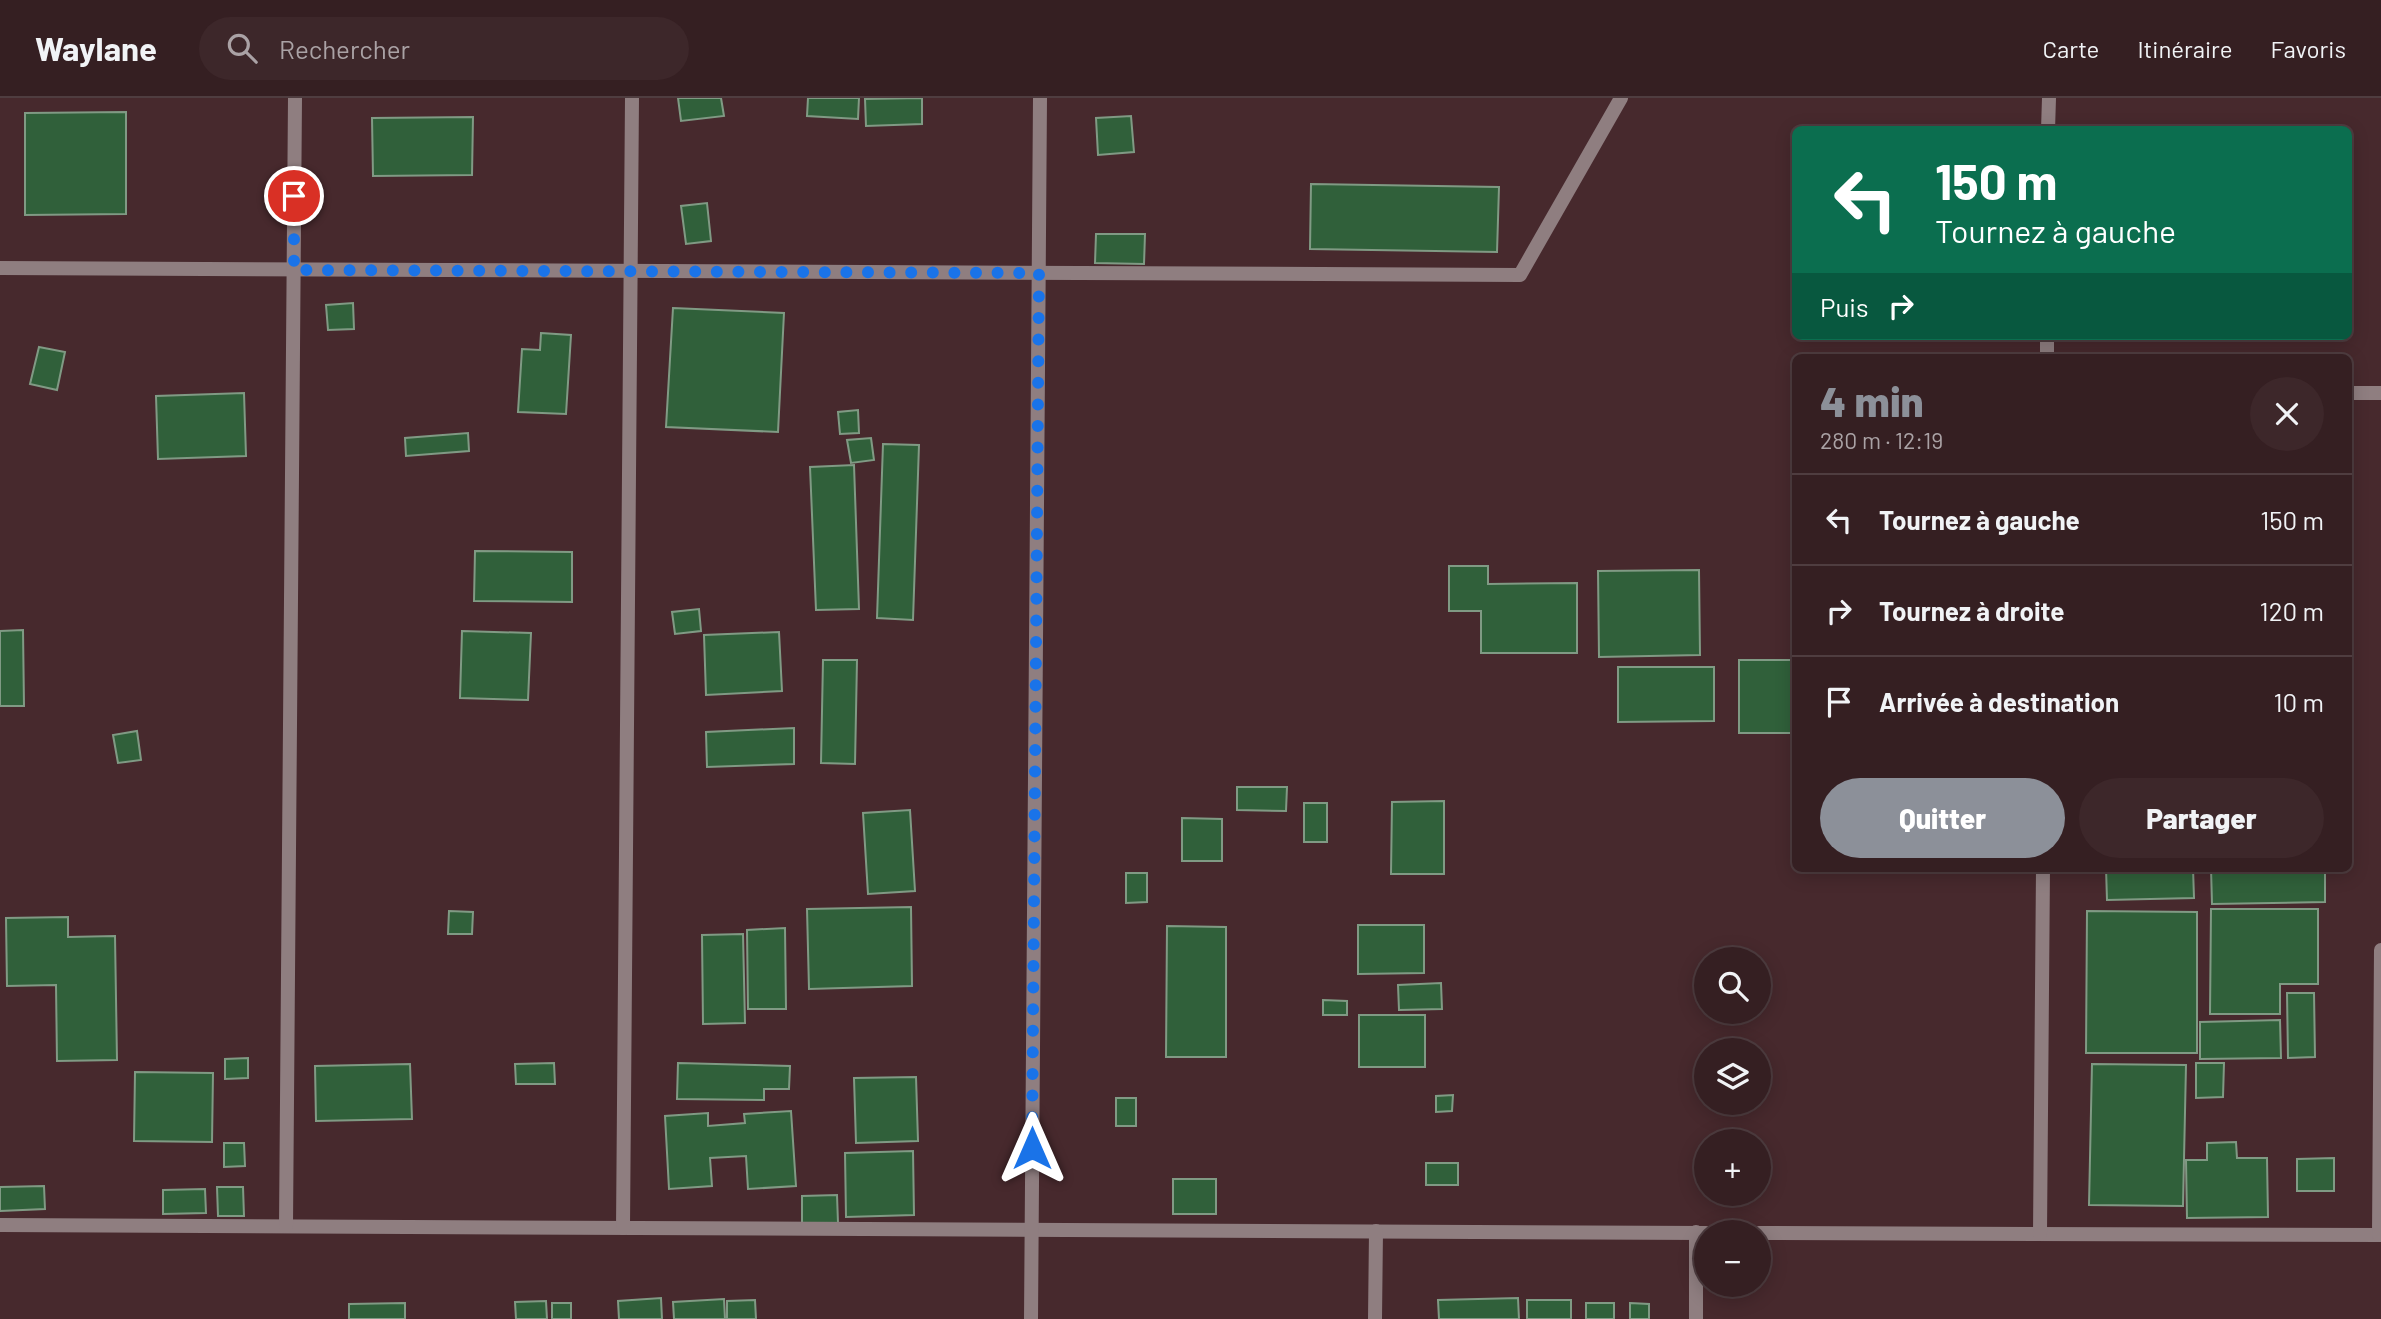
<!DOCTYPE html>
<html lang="fr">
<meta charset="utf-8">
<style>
:root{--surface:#351f22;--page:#3d272a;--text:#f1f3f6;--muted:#aaa2a5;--line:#4f3d40;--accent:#8c9099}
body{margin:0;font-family:Barlow,sans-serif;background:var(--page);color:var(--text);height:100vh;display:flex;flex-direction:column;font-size:26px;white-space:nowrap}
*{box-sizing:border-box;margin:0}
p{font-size:23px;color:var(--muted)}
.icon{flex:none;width:38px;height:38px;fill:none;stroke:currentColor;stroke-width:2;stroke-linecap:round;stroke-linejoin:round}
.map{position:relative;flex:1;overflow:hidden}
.sheet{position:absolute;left:1792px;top:256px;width:560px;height:518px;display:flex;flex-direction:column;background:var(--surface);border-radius:10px;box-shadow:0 4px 18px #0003,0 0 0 2px var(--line)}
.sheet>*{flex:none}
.top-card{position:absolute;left:1792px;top:28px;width:560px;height:214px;border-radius:10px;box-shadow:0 4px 18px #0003,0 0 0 2px var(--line);background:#0b6e4f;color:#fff;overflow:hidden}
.fabs{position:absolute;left:1694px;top:849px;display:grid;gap:14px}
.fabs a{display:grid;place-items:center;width:77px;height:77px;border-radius:50%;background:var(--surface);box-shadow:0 4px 18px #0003,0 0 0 2px var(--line);font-size:35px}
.pin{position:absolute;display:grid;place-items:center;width:60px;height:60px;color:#fff;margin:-30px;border:4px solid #fff;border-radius:50%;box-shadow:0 2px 7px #0007}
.me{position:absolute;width:77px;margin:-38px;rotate:0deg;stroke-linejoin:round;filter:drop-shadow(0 0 5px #0008)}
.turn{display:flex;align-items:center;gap:24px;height:147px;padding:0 28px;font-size:32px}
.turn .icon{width:91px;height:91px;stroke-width:2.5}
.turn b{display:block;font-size:49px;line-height:60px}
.then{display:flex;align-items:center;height:66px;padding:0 28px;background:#0003;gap:14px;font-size:26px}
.round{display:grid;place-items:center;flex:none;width:74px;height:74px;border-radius:37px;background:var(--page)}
.overview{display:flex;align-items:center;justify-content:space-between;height:119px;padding:0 28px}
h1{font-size:42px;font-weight:800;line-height:52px;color:var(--accent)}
.action{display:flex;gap:14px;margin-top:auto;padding:14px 28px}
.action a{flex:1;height:80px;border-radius:42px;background:var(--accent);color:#fff;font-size:28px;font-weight:800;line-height:80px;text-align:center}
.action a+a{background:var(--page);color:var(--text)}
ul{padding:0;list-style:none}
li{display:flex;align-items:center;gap:21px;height:91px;padding:0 28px;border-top:2px solid var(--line)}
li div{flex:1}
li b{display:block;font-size:26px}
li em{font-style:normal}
header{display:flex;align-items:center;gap:42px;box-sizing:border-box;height:98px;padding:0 35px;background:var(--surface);border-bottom:2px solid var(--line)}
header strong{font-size:33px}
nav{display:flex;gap:38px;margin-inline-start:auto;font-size:24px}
.search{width:490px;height:63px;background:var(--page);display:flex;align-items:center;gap:18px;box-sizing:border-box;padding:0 24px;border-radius:38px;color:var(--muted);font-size:26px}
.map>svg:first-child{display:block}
.building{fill:#30603a;stroke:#809a84;stroke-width:2}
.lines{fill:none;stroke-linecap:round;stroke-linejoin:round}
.minor{stroke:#8f7e80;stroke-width:14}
.route{stroke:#1a73e8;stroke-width:12;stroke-dasharray:0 21.6}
</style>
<header>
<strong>Waylane</strong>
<div class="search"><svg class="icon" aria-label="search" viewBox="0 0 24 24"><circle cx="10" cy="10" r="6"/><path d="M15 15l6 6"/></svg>Rechercher</div>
<nav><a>Carte</a><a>Itinéraire</a><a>Favoris</a></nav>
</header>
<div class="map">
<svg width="2381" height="1221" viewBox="0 0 2381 1221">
<rect width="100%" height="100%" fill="#47292d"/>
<g class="building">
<polygon points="678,0 721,0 724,18 681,23"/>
<polygon points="808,0 859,0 858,21 807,18"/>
<polygon points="922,0 922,26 866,28 865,1"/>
<polygon points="126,14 126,116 25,117 25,15"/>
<polygon points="1131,18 1134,54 1098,57 1096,20"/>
<polygon points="473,19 472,77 373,78 372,20"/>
<polygon points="1311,86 1499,89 1497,154 1310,151"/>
<polygon points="707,105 711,143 686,146 681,108"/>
<polygon points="1096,136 1145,136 1144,166 1095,165"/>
<polygon points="353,205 354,231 328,232 326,207"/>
<polygon points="673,210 784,215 778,334 666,329"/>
<polygon points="541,235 571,237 566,316 518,314 522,251 540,252"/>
<polygon points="39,249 65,254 57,292 30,286"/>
<polygon points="244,295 246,358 158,361 156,298"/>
<polygon points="858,312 859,335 840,336 838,314"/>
<polygon points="468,335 469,353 406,358 405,340"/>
<polygon points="871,340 874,362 851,365 847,342"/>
<polygon points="883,346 919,347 913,522 877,520"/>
<polygon points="854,367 859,511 816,512 810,369"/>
<polygon points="475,453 572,454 572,504 474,503"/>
<polygon points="1449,468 1488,468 1488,486 1577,485 1577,555 1481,555 1481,513 1449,513"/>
<polygon points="1699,472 1700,557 1599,559 1598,473"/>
<polygon points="699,511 701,533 675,536 672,514"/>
<polygon points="23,532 24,608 0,608 0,533"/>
<polygon points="462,533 531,535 528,602 460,600"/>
<polygon points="779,534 782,593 706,597 704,537"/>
<polygon points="823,562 857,562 855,666 821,665"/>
<rect x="1739" y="562" width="57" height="73"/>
<polygon points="1618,569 1714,569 1714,623 1618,624"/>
<polygon points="794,630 794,666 707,669 706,634"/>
<polygon points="137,633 141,662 118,665 113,637"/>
<polygon points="1237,689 1287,689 1286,713 1237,712"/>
<polygon points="1444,703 1444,776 1391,776 1392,704"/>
<rect x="1304" y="705" width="23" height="39"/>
<polygon points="910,712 915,793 868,796 863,715"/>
<polygon points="1182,720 1222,721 1222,763 1182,763"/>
<polygon points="2106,770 2193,770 2194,800 2107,802"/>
<polygon points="2211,770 2325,770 2325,804 2212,806"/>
<polygon points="1126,775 1147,775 1147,804 1126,805"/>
<polygon points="911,809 912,888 809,891 807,811"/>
<polygon points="2211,811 2318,811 2318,886 2280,886 2280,916 2210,916"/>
<polygon points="449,813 473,814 472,836 448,836"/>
<polygon points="2087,813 2197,814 2197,955 2086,955"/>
<polygon points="68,819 68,839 115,838 117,962 57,963 56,887 7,888 6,820"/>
<polygon points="1358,827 1424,827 1424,875 1358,876"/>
<polygon points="1167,828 1226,829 1226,959 1166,959"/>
<polygon points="785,830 786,911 748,911 747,832"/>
<polygon points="743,836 745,925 703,926 702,837"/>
<polygon points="1441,885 1442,911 1399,912 1398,887"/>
<polygon points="2287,895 2314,895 2315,959 2288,960"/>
<polygon points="1323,902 1347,903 1347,917 1323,917"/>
<rect x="1359" y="917" width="66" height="52"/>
<polygon points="2280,922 2281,960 2200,961 2200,924"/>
<polygon points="248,960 248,980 225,981 225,961"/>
<polygon points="554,965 555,986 516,986 515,966"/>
<polygon points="678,965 790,968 789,991 764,991 764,1002 677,1001"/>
<polygon points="2196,965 2224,965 2223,999 2196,1000"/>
<polygon points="410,966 412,1021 316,1023 315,968"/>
<polygon points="2092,966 2186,967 2183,1108 2089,1107"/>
<polygon points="135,974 213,975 212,1044 134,1043"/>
<polygon points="916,979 918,1043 856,1045 854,980"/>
<polygon points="1453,997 1452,1013 1436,1014 1436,998"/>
<rect x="1116" y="1000" width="20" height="28"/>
<polygon points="791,1013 796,1088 748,1091 746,1058 710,1060 712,1088 669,1091 665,1018 708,1015 708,1028 745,1025 744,1016"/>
<polygon points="2236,1044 2237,1060 2267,1060 2268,1119 2187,1120 2186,1062 2207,1062 2207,1045"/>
<polygon points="224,1045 244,1045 245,1068 224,1069"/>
<polygon points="913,1053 914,1117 846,1119 845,1055"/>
<polygon points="2334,1060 2334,1093 2297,1093 2297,1061"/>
<rect x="1426" y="1065" width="32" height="22"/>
<rect x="1173" y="1081" width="43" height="35"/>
<polygon points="44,1088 45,1111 0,1113 0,1089"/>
<polygon points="217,1089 243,1089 244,1118 218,1118"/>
<polygon points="205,1091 206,1115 163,1116 163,1092"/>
<polygon points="837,1097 838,1125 802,1125 802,1098"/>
<polygon points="661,1200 662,1221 619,1221 618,1203"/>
<polygon points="1518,1200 1519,1221 1439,1221 1438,1202"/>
<polygon points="724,1201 725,1221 674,1221 673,1204"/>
<polygon points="755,1202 756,1221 727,1221 727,1203"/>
<rect x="1527" y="1202" width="44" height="19"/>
<polygon points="546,1203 547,1221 516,1221 515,1204"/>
<polygon points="405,1205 405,1221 349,1221 349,1206"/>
<rect x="552" y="1205" width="19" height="16"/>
<rect x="1586" y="1205" width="28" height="16"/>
<polygon points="1630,1205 1649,1206 1649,1221 1630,1221"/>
</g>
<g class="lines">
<g class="minor">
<polyline points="2048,32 2049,0"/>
<polyline points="0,170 1520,177 1621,0"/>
<polyline points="2047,259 2047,238"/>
<polyline points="2348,295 2381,295"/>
<polyline points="0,1127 1706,1135"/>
<polyline points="286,1128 295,0"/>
<polyline points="623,1130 632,0"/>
<polyline points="1759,1135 2381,1137"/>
<polyline points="2040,1136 2043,770"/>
<polyline points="2379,1137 2381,852"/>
<polyline points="1031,1221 1040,0"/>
<polyline points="1375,1221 1376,1133"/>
<polyline points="1696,1221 1696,1134"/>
</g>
</g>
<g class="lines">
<polyline class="route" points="294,98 294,172 1039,175 1032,1050"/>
</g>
</svg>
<div class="fabs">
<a><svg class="icon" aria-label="search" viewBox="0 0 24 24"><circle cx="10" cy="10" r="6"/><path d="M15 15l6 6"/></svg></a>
<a><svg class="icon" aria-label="layers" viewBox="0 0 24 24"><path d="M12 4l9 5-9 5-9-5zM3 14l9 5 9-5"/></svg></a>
<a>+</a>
<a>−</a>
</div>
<div class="pin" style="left:294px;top:98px;background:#d93025"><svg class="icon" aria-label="arrive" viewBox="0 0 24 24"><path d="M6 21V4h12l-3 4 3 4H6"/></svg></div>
<svg class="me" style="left:1032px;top:1050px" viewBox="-20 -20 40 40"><path d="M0-17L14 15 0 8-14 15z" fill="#1a73e8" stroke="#fff" stroke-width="4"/></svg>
<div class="top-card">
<div class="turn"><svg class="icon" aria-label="left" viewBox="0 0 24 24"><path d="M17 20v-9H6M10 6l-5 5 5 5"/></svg><div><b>150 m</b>Tournez à gauche</div></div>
<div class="then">Puis<svg class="icon" aria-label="right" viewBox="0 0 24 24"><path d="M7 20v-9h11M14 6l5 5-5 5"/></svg></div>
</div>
<section class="sheet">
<div class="overview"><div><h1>4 min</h1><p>280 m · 12:19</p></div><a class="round"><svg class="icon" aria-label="close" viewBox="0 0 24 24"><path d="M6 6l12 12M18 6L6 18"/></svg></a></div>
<ul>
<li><svg class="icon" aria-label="left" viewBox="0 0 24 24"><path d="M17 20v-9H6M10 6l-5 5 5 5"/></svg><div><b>Tournez à gauche</b></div><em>150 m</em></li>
<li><svg class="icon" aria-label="right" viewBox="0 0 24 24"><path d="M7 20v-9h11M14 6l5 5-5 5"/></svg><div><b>Tournez à droite</b></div><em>120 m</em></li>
<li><svg class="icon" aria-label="arrive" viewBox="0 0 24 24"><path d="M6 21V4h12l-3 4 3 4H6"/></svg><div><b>Arrivée à destination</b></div><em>10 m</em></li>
</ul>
<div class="action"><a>Quitter</a><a>Partager</a></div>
</section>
</div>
